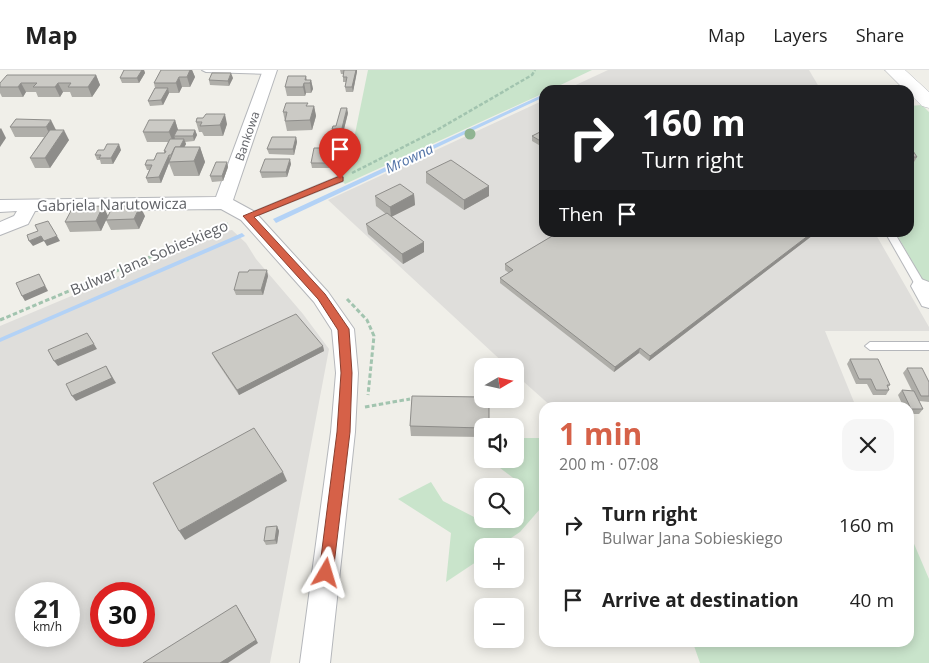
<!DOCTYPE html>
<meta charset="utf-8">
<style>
:root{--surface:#fff;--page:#f6f6f6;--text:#222;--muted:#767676;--line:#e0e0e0;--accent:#d66148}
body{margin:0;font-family:"Open Sans",sans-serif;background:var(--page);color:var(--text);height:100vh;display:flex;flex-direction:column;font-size:19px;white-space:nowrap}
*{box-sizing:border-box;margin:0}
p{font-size:16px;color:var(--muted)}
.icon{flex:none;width:28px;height:28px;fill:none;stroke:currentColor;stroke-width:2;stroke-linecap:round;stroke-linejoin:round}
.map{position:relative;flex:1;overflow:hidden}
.side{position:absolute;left:539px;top:332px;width:375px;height:245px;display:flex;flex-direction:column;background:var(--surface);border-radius:15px;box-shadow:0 2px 12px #0003}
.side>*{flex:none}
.hud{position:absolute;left:539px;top:15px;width:375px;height:152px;border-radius:15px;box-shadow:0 2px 12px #0003;background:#202124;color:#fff;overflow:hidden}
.needle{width:32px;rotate:81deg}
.tools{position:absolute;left:474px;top:288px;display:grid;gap:10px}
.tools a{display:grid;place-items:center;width:50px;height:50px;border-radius:10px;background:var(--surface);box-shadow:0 2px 12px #0003;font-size:25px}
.speed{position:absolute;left:15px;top:512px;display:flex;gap:10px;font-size:25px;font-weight:700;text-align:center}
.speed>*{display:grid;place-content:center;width:65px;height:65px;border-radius:50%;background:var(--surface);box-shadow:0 2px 12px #0003;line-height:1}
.speed small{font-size:12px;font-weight:400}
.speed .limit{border:8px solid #d22;background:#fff;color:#111}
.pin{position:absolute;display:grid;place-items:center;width:42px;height:42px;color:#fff;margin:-51px -21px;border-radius:50% 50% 50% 0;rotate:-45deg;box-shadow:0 0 5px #0007}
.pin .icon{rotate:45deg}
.me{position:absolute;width:55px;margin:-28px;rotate:7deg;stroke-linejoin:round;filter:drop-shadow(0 0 4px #0008)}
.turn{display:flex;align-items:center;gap:18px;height:105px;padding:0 20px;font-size:22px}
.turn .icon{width:65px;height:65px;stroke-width:2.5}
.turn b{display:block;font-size:35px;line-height:42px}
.then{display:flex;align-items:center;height:48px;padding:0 20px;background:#0003;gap:10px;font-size:19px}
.round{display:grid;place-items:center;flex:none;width:52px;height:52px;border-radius:15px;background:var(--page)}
.head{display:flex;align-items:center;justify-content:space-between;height:85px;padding:0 20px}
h1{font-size:30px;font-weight:700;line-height:38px;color:var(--accent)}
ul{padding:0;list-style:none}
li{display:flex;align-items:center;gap:15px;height:75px;padding:0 20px}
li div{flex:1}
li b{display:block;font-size:19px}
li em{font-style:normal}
header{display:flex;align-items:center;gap:30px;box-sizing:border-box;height:70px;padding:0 25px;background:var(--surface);border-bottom:1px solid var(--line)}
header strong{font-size:24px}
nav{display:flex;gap:28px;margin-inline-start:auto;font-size:18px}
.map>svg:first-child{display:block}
.industrial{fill:#dfdedb;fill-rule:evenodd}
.green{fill:#c9e4cb}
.water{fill:#b3d2f6}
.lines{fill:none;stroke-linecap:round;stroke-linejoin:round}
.lane-casing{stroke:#b5b7bb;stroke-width:2}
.street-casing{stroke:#b5b7bb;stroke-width:2}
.secondary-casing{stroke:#b7b9be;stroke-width:1}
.path-far1{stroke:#a2c4af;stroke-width:2.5;stroke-dasharray:4 2;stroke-linecap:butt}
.path{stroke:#a2c4af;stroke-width:3;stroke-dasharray:4.5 2.5;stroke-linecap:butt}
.lane{fill:#fff;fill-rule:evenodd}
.street{fill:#fff;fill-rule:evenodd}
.secondary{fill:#fff;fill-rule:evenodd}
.tree{fill:#90b492}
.wall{fill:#afaea9}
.shaded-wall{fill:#8e8d8a}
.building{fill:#cbcac5;stroke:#8e8d8a}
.route{fill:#d66148;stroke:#8b3f2f}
.labels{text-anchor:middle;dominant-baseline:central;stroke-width:4;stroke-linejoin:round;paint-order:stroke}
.far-street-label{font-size:12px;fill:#606267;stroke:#fff}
.far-water-label{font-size:14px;font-style:italic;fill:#5072a6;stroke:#fff}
.street-label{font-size:15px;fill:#606267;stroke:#fff}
</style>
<header>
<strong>Map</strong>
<nav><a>Map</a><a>Layers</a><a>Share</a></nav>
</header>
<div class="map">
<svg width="929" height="593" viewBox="0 0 929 593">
<rect width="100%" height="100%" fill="#f0efe9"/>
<g class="industrial">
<polygon points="608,0 809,0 819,17 818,20 565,20"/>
<polygon points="544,30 544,162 875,163 929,257 929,261 825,261 856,337 552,337 515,304 515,296 507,296 328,130"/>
<path d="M232,160L246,173L256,189L303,244L329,279L270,593H0V256L226,161ZM26,524H69V566H26ZM101,524H144V566H101Z"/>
</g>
<g class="green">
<polygon points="368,0 592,0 550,20 544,20 544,23 345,114 336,105 348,98"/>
<polygon points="922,35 929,42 929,221 896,163 909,162 909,36"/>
<polygon points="515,368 544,368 544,439 540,439 520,462 499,476 482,476 482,488 446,512 451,463 398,429 431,412 443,431 476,448 516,454 516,410 488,389 515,389"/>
<polygon points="909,462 929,509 929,593 700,593 693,573 909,572"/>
</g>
<g class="water">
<polygon points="544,24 544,27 276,153 273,149"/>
<polygon points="242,163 245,166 0,272 0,268"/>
</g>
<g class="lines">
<defs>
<g id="lane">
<polygon points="202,0 270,0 273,2 269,4 206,2"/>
<polygon points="340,106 343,107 343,111 251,148 245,148 243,146"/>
<polygon points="885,162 894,162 926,216 925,218 917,218"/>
<polygon points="870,272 929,272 929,280 870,280 865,276"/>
</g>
<g id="street">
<polygon points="263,0 277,0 233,130 255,142 328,222 354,259 358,303 355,362 330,593 300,593 331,362 336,303 332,260 314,232 241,150 221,139 35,141 28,154 0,165 0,152 14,146 17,141 0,142 0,130 216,127"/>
<polygon points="921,209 929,212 929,238 922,236 911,216 914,211"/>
</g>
<polygon id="secondary" points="885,0 905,0 929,22 929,38 922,36 909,23 909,20 905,20"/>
</defs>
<use href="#lane" class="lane-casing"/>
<use href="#street" class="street-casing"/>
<use href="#secondary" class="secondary-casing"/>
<polyline class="path-far1" points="352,103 437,60 532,5 535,0"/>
<g class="path">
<polyline points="347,229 367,250 374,266 368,325"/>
<polyline points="0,250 228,154"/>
<polyline points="365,337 410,329"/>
</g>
<use href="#lane" class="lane"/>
<use href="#street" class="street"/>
<use href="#secondary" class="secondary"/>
</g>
<circle class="tree" cx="470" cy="64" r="5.5"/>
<g class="wall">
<polygon points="124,0 144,0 145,3 139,13 122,13 120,8"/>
<polygon points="161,0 192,0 195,7 190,17 182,17 179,23 169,23 163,35 150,36 148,31 155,18 154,13"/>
<polygon points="340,0 357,0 353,22 346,22 345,17 346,12 343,12 343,4 341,4"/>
<polygon points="96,5 100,15 92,27 72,27 70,22 63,22 60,27 38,27 36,22 26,22 23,27 2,27 0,23 0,13"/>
<polygon points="306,6 307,10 311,10 313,19 311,23 306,23 305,26 287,26 285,17"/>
<polygon points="233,8 229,16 210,15 209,10"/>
<polygon points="308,36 314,36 316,46 312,60 287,61 283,42"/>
<polygon points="348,43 342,67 338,67 338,64 332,64 332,59 336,56"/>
<polygon points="16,49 56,60 69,70 50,98 35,98 30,88 44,67 15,67 10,57"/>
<polygon points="175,50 178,60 195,60 197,65 194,71 185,72 186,74 184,77 200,77 205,92 199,106 174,106 169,93 161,113 148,113 146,108 149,100 147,100 145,95 164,83 164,81 168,72 147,72 143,62"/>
<polygon points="196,52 227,54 223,66 204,66 202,62 199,62"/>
<polygon points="544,60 544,78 532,71 532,66"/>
<polygon points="296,67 297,72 294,85 269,84 267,79"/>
<polygon points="909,75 917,87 914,92 909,92"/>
<polygon points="121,80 113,94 101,94 100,90 97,90 95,85"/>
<polygon points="332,83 329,98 312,98 311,93"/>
<polygon points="291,94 287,107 262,108 260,102"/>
<polygon points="228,97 223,111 212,112 210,106"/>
<polygon points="426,102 489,126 464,140 426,113"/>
<polygon points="414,124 415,135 391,147 424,182 403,194 368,164 366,154 386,144 376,136 375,126"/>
<polygon points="103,136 108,146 145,146 139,159 111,160 106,150 101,161 70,162 65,152"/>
<polygon points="559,162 817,162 649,291 639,283 614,302 500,213 500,208 509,203 505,200 505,194"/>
<polygon points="248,202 268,206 263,225 236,225 234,220"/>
<polygon points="323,276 324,281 239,325 215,289 212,283"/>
<polygon points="850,289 890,315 888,317 889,320 886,325 873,325 867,314 856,314 847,294"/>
<polygon points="907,298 929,312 929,332 919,331 923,339 919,344 909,344 909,338 904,338 898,325 902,320 912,321 903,303"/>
<polygon points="410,356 482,356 482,367 411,366"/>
<polygon points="277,456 279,461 277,474 266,475 264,471"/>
</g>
<g class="shaded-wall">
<polygon points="142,0 144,0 145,3 139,13 137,8"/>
<polygon points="190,0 192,0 195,7 190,17 187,7"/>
<polygon points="356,0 357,0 357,2 353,22 352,17"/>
<polygon points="231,3 233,8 229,16 228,11"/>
<polygon points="96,5 100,15 92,27 88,17"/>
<polygon points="179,7 182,17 179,23 176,13"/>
<polygon points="311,10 313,19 311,23 310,13"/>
<polygon points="21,13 26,22 23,27 18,17"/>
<polygon points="58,13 63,22 60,27 55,17"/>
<polygon points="304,13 306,23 305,26 303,17"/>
<polygon points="168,18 169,23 163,35 161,30"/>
<polygon points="314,36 316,46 312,60 310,50"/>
<polygon points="347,38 348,43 342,67 341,62"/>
<polygon points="225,44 227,54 223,66 220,55"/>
<polygon points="51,50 56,60 51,67 46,57"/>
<polygon points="175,50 178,60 174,66 175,68 173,72 169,62"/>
<polygon points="1,58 6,68 0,77 0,59"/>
<polygon points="64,60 69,70 50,98 45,88"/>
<polygon points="195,60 197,65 194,71 193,66"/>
<polygon points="296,67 297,72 294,85 293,79"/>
<polygon points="184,69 186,74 180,86 178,81"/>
<polygon points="119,74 121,80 113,94 111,88"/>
<polygon points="200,77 205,92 199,106 194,91"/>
<polygon points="331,78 332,83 329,98 328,93"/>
<polygon points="169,85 170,90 169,92 169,93 161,113 159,107"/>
<polygon points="290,89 291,94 287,107 286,102"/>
<polygon points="227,92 228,97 223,111 222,106"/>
<polygon points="489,116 489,126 464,140 464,130"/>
<polygon points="414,124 415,135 391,147 390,137"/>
<polygon points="103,136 108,146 101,161 96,151"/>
<polygon points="140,136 145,146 139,159 134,149"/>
<polygon points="813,162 817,162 649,291 650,286"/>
<polygon points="41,166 57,166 60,171 47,176 44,171 33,176 29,171"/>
<polygon points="424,172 424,182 403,194 402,184"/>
<polygon points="267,200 268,206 263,225 261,220"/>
<polygon points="39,204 48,221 25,231 22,226"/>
<polygon points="94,274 97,279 58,296 54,291"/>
<polygon points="323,276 324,281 239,325 237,320"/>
<polygon points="640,278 639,283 614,302 615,297"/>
<polygon points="106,296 116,313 76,331 72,326"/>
<polygon points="283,402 287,411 185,470 179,461"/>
<polygon points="277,456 279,461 277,474 275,470"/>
<polygon points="238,538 258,573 228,593 220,593"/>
</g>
<g class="building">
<polygon points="124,0 142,0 137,8 120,8"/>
<polygon points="161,0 190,0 187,7 179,7 176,13 154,13"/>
<polygon points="344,0 356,0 352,17 345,17 347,7 343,7"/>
<polygon points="212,3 231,3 228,11 209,10"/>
<polygon points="7,5 96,5 88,17 68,17 71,13 58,13 55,17 33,17 37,13 21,13 18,17 0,17 0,13"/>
<polygon points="288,6 306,6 305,10 311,10 310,13 304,13 303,17 285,17"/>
<polygon points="155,18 168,18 161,30 148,31"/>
<polygon points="286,33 308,33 306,36 314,36 310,50 285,51 287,42 283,42"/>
<polygon points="341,38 347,38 341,62 337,62 338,59 332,59 333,56 336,56"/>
<polygon points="206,44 225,44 220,55 200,56 202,52 196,52 197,48 203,48"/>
<polygon points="16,49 51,50 46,57 10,57"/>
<polygon points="149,50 175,50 169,62 143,62"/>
<polygon points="50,60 64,60 45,88 30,88"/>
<polygon points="177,60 195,60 193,66 174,66"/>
<polygon points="544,60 544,73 532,66"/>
<polygon points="272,67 296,67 293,79 267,79"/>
<polygon points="170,69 184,69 180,77 175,77 171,85 169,85 159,107 146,108 152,95 145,95 147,90 154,90 157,83 165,83 166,81 164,81"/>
<polygon points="107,74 119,74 111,88 99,88 101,85 95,85 98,80 104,80"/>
<polygon points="909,75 917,87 909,87"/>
<polygon points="175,77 200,77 194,91 169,92"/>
<polygon points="314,78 331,78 328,93 311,93"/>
<polygon points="265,89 290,89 286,102 260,102"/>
<polygon points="451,90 489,116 464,130 426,102"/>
<polygon points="216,92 227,92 222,106 210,106"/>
<polygon points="400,114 414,124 390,137 375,126"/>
<polygon points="103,136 96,151 65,152 73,137"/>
<polygon points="113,136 140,136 134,149 106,150"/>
<polygon points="387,143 424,172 402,184 366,154"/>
<polygon points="48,151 57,166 44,171 41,166 29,171 27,165 38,161 35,155"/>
<polygon points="559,162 813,162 650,286 640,278 615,297 500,208 513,200 505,194"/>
<polygon points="249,200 267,200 261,220 234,220 239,202 248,202"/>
<polygon points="39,204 45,216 22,226 16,213"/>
<polygon points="296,244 323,276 237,320 212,283"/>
<polygon points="87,263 94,274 54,291 48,280"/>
<polygon points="850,289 878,289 890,315 887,315 889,320 876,320 871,309 859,309"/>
<polygon points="106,296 112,308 72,326 66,314"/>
<polygon points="907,298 922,298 929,312 929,326 921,326"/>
<polygon points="902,320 914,321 923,339 911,339"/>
<polygon points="412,326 482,327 482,329 489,329 489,356 482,356 482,358 410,356"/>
<polygon points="590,333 593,335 596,333 603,338 587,338 586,336"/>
<polygon points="254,358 283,402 179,461 153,413"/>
<polygon points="277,456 275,470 264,471 266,457"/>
<polygon points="236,535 256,570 220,593 143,593"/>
</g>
<polygon class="route" points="340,106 343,107 343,111 254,147 325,224 349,259 352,303 350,362 333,503 331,508 326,510 321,508 319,503 337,362 341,303 338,260 318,229 243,146"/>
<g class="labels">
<g class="far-street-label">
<text transform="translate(247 66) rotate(-71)">Bankowa</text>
</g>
<g class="far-water-label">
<text transform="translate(409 88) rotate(-25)">Mrowna</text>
</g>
<g class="street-label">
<text transform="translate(112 134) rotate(-1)">Gabriela Narutowicza</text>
<text transform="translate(149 187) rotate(-23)">Bulwar Jana Sobieskiego</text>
</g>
</g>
</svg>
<div class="tools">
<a><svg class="needle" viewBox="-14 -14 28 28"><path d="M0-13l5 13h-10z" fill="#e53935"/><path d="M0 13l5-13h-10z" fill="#767676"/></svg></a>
<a><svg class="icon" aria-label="sound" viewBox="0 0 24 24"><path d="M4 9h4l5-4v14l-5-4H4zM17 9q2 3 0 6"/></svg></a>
<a><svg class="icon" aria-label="search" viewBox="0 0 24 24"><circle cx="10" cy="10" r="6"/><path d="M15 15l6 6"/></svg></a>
<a>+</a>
<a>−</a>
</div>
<div class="speed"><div>21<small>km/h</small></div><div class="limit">30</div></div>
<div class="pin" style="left:340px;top:109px;background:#d93025"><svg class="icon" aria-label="arrive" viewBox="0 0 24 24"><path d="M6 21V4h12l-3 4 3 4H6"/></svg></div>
<svg class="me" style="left:326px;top:503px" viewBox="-20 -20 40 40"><path d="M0-17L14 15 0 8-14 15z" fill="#d66148" stroke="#fff" stroke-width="4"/></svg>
<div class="hud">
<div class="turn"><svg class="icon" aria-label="right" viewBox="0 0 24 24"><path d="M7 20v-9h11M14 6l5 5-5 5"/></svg><div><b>160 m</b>Turn right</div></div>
<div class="then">Then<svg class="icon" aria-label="arrive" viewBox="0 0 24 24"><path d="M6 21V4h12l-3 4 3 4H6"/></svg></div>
</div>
<section class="side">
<div class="head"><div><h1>1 min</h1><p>200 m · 07:08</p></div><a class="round"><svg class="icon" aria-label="close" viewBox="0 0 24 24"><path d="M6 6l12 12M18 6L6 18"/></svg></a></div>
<ul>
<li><svg class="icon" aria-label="right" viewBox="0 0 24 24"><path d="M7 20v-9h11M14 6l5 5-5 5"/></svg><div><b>Turn right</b><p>Bulwar Jana Sobieskiego</p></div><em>160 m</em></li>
<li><svg class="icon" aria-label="arrive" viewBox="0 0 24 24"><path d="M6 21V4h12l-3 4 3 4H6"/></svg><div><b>Arrive at destination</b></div><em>40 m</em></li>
</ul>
</section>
</div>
